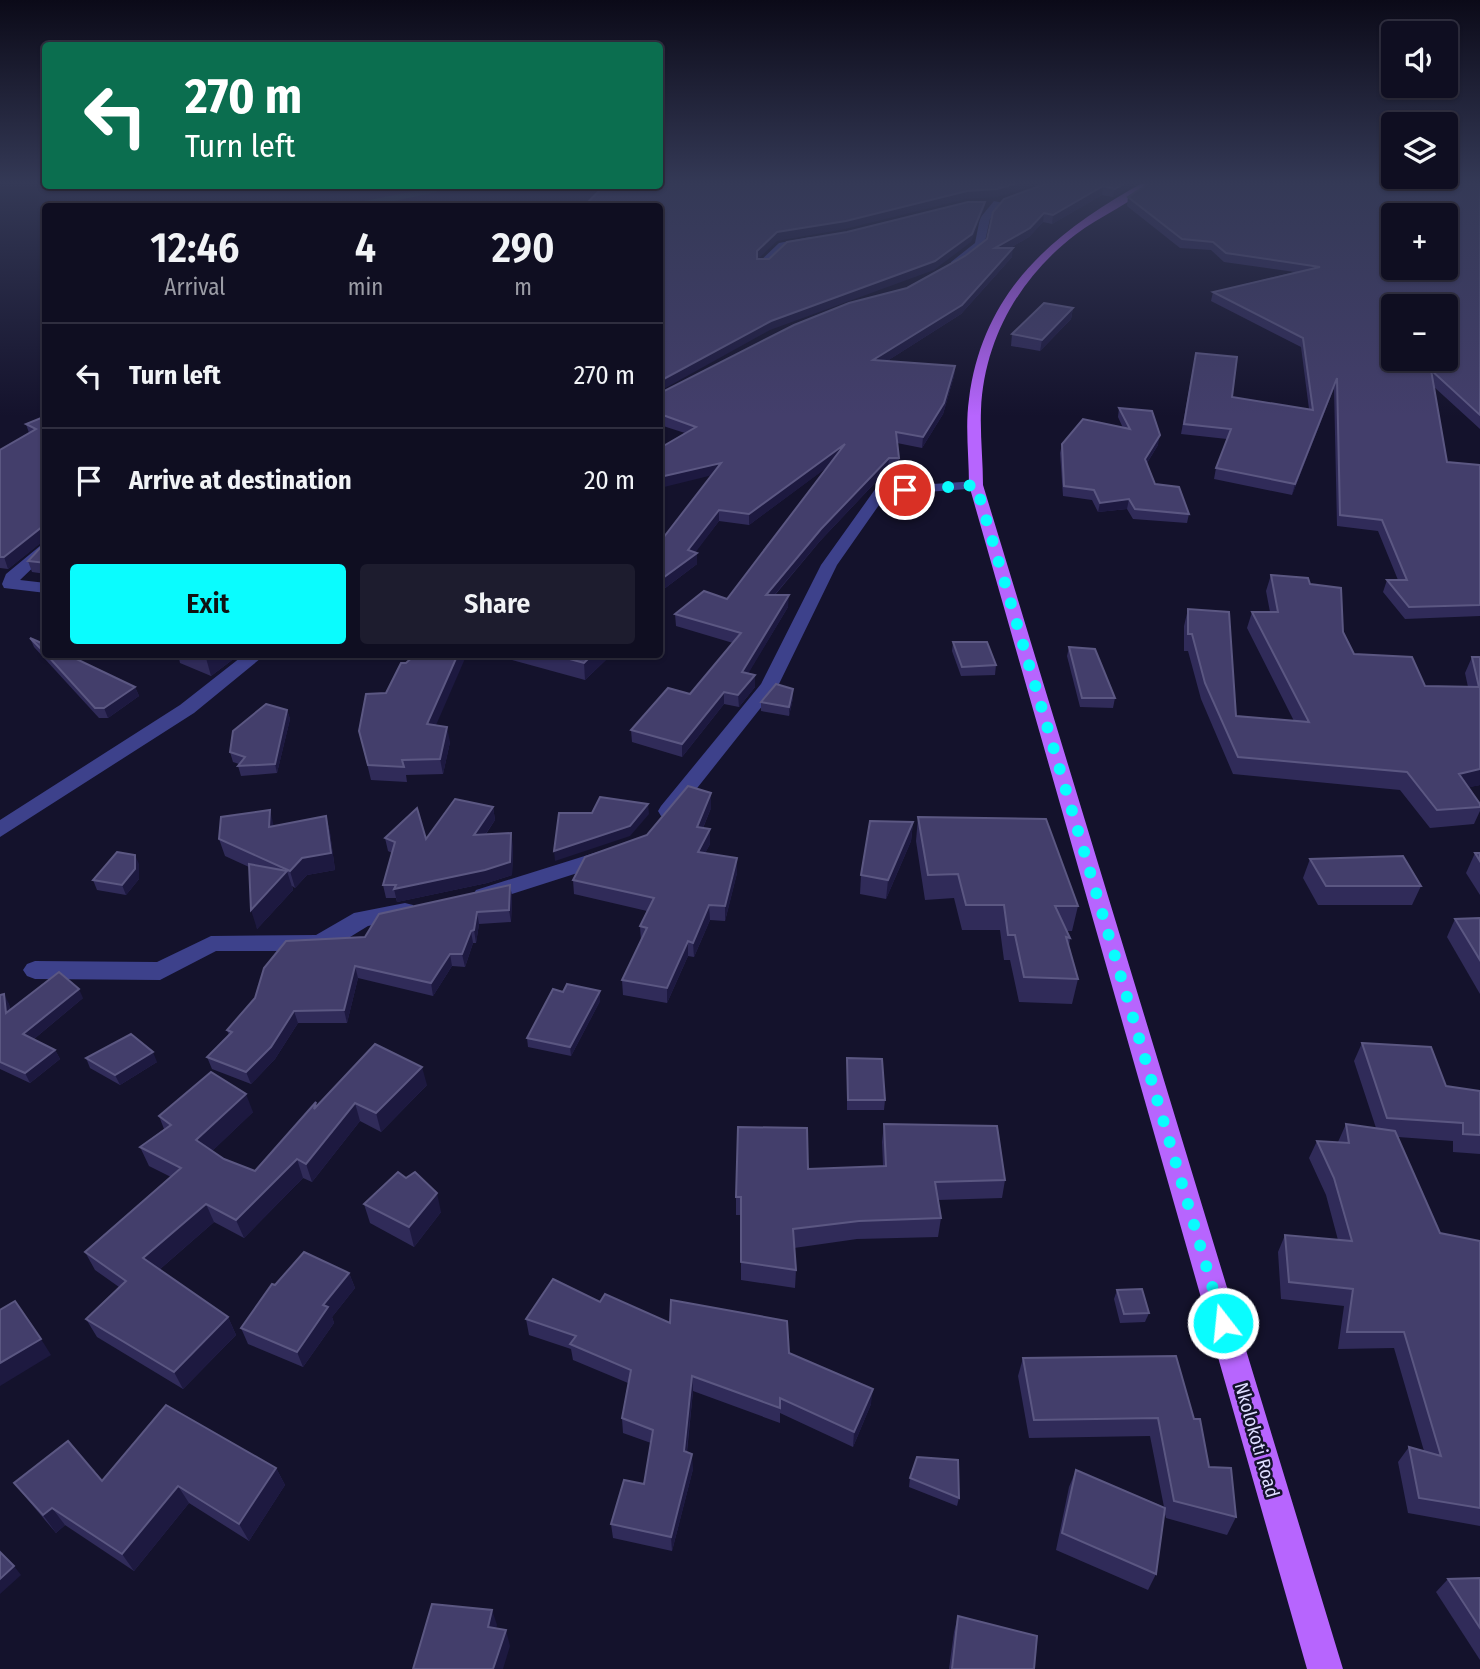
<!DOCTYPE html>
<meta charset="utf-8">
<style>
:root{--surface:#0f0e21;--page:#1d1c2e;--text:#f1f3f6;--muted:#9b9ca5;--line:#2f2e3f;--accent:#0afcfe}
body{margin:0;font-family:"Fira Sans Condensed",sans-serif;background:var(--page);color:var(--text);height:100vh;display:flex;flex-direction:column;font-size:26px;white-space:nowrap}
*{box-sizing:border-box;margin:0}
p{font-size:23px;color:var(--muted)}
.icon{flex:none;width:38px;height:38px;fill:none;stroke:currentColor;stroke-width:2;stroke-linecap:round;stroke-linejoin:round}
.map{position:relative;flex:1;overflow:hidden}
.side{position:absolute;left:42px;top:203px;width:621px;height:455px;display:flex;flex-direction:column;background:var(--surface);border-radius:7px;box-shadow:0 2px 5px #0004,0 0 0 2px var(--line)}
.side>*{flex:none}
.hud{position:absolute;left:42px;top:42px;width:621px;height:147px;border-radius:7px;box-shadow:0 2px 5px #0004,0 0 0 2px var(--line);background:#0b6e4f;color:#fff;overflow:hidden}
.fabs{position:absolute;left:1381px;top:21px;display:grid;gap:14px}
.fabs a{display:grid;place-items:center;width:77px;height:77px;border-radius:7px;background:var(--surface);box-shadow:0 2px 5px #0004,0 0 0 2px var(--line);font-size:35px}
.pin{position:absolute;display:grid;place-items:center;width:60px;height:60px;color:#fff;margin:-30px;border:4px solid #fff;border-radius:50%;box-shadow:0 2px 7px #0007}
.me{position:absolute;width:77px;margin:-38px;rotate:344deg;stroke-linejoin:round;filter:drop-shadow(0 0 5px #0008)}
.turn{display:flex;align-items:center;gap:24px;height:147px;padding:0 28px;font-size:32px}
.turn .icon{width:91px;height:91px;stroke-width:2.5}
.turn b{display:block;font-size:49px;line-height:60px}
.eta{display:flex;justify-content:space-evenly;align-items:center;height:119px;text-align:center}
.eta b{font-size:42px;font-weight:600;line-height:49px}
.button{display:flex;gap:14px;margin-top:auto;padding:14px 28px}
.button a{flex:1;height:80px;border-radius:7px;background:var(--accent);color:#111;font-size:28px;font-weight:600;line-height:80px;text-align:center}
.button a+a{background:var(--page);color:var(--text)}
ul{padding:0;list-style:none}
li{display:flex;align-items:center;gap:21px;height:105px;padding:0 28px;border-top:2px solid var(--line)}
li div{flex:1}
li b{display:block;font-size:26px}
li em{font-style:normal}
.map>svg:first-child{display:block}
.green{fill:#153632}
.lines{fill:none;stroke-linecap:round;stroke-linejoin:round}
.minor{fill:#3d418b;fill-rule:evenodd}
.major{fill:#b765fe;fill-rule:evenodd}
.wall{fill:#302b59}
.shaded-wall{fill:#1d1940}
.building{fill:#433e6b;stroke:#5b5782;stroke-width:2;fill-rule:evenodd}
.route{stroke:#0afcfe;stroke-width:12;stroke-dasharray:0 21.6}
.labels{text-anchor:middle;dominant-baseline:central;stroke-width:5;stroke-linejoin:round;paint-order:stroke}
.street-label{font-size:19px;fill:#deddff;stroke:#14122c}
</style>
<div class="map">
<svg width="1480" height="1669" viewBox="0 0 1480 1669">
<rect width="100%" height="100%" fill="#14122c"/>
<polygon class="green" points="415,186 436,186 437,192 371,206 337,206 416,191"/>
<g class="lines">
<g class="minor">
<polygon points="994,201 1003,203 990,219 984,246 959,266 951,266 951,262 975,243 980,218"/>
<polygon points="810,237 814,238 814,242 786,248 767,266 757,264 779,243"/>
<polygon points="976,481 983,485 981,488 886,495 837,565 778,686 675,816 661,816 658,811 661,806 761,684 821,565 876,488"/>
<polygon points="46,541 46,555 20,580 46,583 46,593 4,588 2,584 6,574"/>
<polygon points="245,654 266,654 194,713 0,837 0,820 180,705"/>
<polygon points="607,849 615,851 618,856 615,861 484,903 476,900 473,895 476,890"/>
<polygon points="405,903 413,905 416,911 413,917 368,926 337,945 316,951 216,951 160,980 35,979 27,976 23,970 27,964 35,961 157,962 211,936 316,935 354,913"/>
</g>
<path class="major" d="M1144,182H1156C1133,202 1100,216 1075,235C1020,277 984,339 981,410C980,435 983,460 983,485L1343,1669H1307L969,485C969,456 965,427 969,399C983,290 1054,232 1144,182Z"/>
</g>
<g class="wall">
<polygon points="1139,182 1113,197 1102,195 1052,224 1043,222 1029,237 1010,248 1012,257 961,314 887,361 955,366 954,376 943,414 922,448 897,443 899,458 898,469 888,469 820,541 775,595 788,607 748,673 755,675 755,687 739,707 724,704 682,757 632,742 631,730 690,694 733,643 676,626 675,614 727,599 827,467 749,525 719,521 695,552 697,564 660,592 711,476 685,433 660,425 660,393 907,288 965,256 987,239 1004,199"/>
<polygon points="1480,182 1480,429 1433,386 1447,462 1480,465 1480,616 1405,619 1383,592 1387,580 1398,580 1378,531 1337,526 1334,388 1292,495 1214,479 1216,468 1227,439 1181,434 1194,363 1232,397 1309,409 1301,347 1211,301 1213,292 1295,272 1224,262 1211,250 1180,248 1127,206 1128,197"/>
<polygon points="1073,308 1071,319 1040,351 1011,346 1012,334"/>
<polygon points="1119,408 1158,445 1147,463 1155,484 1189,514 1187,523 1133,519 1127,509 1098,512 1092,500 1063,496 1060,453 1062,444 1123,428 1118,417"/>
<polygon points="46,416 46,574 32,572 28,561 44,544 44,540 8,569 0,568 0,450 29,433 26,424"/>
<polygon points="1271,575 1310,584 1343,632 1354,654 1425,686 1468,687 1465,673 1472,657 1480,657 1480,785 1469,787 1480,804 1480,811 1474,824 1430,828 1400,790 1233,774 1201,699 1188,651 1184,651 1184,626 1188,609 1236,716 1294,721 1247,628 1252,612 1270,612 1266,591"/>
<polygon points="30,638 135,687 139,696 108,718 99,718 34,647"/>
<polygon points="953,642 996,665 995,675 961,676 952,651"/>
<polygon points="1069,647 1115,698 1113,708 1080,707 1067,656"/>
<polygon points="178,654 240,654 211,676 180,663"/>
<polygon points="512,654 612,654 585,680 512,660"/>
<polygon points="793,689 793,698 789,716 761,711 761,702"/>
<polygon points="287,710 290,719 277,773 241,776 238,766 239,764 233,762 230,752"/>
<polygon points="436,726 450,742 443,774 406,775 407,782 371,780 359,731"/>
<polygon points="493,807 495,820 486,834 513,846 512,875 487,883 397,902 396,898 386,898 383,885 392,853 388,851 385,838 426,839"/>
<polygon points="711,808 703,828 710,844 705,853 737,858 737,873 725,921 710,920 694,957 688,956 667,1003 623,995 622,980 641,941 640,926 647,911 574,894 573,880"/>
<polygon points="326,816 330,833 335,870 307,875 295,888 292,886 293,890 257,929 249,867 225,856 219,839 274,826"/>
<polygon points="918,817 1078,906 1072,931 1067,931 1070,938 1069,947 1078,979 1072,1004 1019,1002 1010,960 1004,960 1000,930 962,930 954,898 925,900 916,841"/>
<polygon points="913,822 911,841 886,899 860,894 861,875"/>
<polygon points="1475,853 1480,853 1480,895 1466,873"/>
<polygon points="1310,859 1421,886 1412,905 1318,905 1303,878"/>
<polygon points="139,864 139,879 126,895 97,890 93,880"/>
<polygon points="510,885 512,897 511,922 479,924 476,943 473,943 465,967 452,966 433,996 358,978 347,1023 298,1023 275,1059 251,1084 212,1069 207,1057 229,1035 227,1030 365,937"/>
<polygon points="1480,918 1480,994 1447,937 1455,919"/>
<polygon points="0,995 9,1004 10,1010 83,998 34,1039 55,1050 60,1059 30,1083 0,1069"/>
<polygon points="600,1001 571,1056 528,1047 527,1038"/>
<polygon points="1362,1043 1446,1086 1480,1091 1480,1154 1453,1152 1453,1141 1398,1137 1440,1233 1480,1241 1480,1526 1408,1513 1398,1462 1409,1447 1424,1451 1394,1348 1338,1349 1344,1306 1281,1299 1278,1252 1285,1235 1338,1240 1326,1195 1309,1158 1317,1141 1338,1142 1346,1124 1376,1128 1354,1061"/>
<polygon points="86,1058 157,1062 120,1085 90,1068"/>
<polygon points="847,1058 885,1100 884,1110 847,1110"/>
<polygon points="427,1085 381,1132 360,1121 312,1182 303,1178 244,1238 214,1222 159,1270 228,1317 236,1335 183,1389 97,1337 86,1319 119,1287 95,1270 85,1252 171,1177 149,1166 140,1147 164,1129 159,1116 253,1112 212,1151 224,1159 255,1171 318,1106"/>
<polygon points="884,1124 1005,1180 1002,1198 938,1200 941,1218 938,1237 857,1239 794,1248 796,1270 795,1288 741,1280 741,1215 736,1215 736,1197 808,1169 883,1166 882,1142"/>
<polygon points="364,1204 441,1212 414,1247 370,1223"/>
<polygon points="349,1273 355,1288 332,1317 334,1323 303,1367 248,1344 241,1328 275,1285"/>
<polygon points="1117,1290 1149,1313 1145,1322 1120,1323 1114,1299"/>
<polygon points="600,1302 670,1323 789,1353 871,1404 853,1447 780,1413 780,1423 693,1391 687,1452 693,1469 672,1551 613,1538 611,1524 644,1484 651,1443 623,1433 622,1418 628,1383 573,1360 571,1349 529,1335 526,1319"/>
<polygon points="1023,1358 1194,1419 1209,1467 1236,1517 1227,1535 1166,1518 1164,1511 1156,1574 1148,1590 1056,1550 1069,1487 1076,1470 1164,1507 1150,1436 1029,1438 1018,1376"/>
<polygon points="276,1468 285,1485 249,1541 189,1503 134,1571 65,1525 56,1533 28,1500 14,1483 102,1481"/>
<polygon points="910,1478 959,1498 957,1506 909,1487"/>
<polygon points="1480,1578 1480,1660 1436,1592 1448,1579"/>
<polygon points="958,1616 1034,1669 949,1669 954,1632"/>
</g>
<g class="shaded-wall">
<polygon points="1021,182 1046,182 997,197 966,199 845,229 777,241 757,260 757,251 777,232 967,191"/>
<polygon points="1126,182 1139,182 1113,197 1115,189"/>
<polygon points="1103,186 1102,195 1052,224 1053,215"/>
<polygon points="985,202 984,210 971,242 934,270 770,330 660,391 660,381"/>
<polygon points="1044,213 1043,222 1029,237 994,257 995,248"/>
<polygon points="1013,248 1012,257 961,314 873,370 873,360"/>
<polygon points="1073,308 1071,319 1040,351 1042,340"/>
<polygon points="955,366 954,376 943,414 922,448 923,437"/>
<polygon points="1337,378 1334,388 1292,495 1295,484"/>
<polygon points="1160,435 1158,445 1143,469 1145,459"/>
<polygon points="845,444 844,455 749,525 749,514"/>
<polygon points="889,458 888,469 820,541 765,606 766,595 821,529"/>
<polygon points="721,463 721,473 660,488 660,477"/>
<polygon points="1129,499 1127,509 1098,512 1100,503"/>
<polygon points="719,510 719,521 692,557 697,553 697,564 660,592 660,580 688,550"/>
<polygon points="42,527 46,539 8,569 4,557"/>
<polygon points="789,595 788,607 742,684 742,672"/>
<polygon points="210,654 240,654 211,676 206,658"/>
<polygon points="458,654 467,654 430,739 427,724"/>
<polygon points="593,654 612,654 585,680 584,663"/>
<polygon points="755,675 755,687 739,707 738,695"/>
<polygon points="135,687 139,696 108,718 104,708"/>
<polygon points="793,689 793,698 789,716 789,707"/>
<polygon points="724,692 724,704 682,757 682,744"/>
<polygon points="287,710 290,719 277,773 275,764"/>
<polygon points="447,727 450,742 443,774 440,759"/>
<polygon points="1480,769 1480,785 1452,791 1459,774"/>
<polygon points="711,793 711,808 697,842 697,827"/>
<polygon points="648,804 649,814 630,836 555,861 554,851"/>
<polygon points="493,807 495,820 476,848 474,835"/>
<polygon points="270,810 274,827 269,827"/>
<polygon points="326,816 330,833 335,870 307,875 295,888 290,871"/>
<polygon points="913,822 911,841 886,899 888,880"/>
<polygon points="710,829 710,844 698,867 698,852"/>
<polygon points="511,833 513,846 512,875 487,883 397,902 394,889"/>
<polygon points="135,855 139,864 139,879 126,895 122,885"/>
<polygon points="737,858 737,873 725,921 725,906"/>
<polygon points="287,871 293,890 257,929 251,910"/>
<polygon points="510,885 512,897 511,922 509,910"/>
<polygon points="709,905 710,920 694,957 693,943"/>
<polygon points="477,912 479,924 476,943 474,930"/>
<polygon points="471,931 473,943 465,967 462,954"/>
<polygon points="688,941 688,956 667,1003 667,988"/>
<polygon points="450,954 452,966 433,996 431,983"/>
<polygon points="355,966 358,978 347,1023 344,1010"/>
<polygon points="79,989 83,998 28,1044 23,1034"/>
<polygon points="600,991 600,1001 571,1056 570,1047"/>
<polygon points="4,994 9,1004 11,1023 6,1013"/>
<polygon points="294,1011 298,1023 275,1059 251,1084 246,1072"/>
<polygon points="55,1050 60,1059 30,1083 25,1073"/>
<polygon points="153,1052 157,1062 120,1085 115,1075"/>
<polygon points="422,1067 427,1085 381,1132 376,1113"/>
<polygon points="246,1094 253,1112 204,1159 196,1140"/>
<polygon points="355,1103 360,1121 312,1182 306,1164"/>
<polygon points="297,1159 303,1178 244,1238 236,1220"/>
<polygon points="437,1193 441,1212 414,1247 409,1227"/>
<polygon points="206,1204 214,1222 152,1276 143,1258"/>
<polygon points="349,1273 355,1288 332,1317 334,1323 303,1367 297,1352 323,1305"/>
<polygon points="228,1317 236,1335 183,1389 174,1372"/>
<polygon points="41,1339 51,1355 0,1386 0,1363"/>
<polygon points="692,1376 693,1391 685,1466 684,1451"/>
<polygon points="873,1389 871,1404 853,1447 854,1432"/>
<polygon points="692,1454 693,1469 672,1551 671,1537"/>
<polygon points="276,1468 285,1485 249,1541 239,1524"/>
<polygon points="178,1486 189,1503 134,1571 122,1554"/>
<polygon points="52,1508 65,1525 56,1533 43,1515"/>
<polygon points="14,1566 21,1575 0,1594 0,1579"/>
<polygon points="492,1610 497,1625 493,1642 488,1627"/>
<polygon points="506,1630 510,1646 503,1669 493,1669"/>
</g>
<g class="building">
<polygon points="665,182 1021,182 997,189 967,191 846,221 777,232 757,251 757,259 769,259 787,242 847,232 968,202 985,202 972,234 935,261 771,321 660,381 660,206 584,206 604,186 640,187 644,186 660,186"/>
<polygon points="1050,182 1126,182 1115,189 1103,186 1053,215 1044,213 1030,228 995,248 1013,248 962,305 873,360 955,366 944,403 923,437 896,432 899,458 889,458 821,529 766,595 789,595 742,672 755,675 738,695 724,692 682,744 631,730 668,688 690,694 741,633 675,614 704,591 727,599 845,444 749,514 719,510 688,550 697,553 660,580 660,542 721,463 660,477 660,448 696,427 660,414 660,393 794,325 849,303 907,288 965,256 987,239 993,212 1004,199"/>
<path d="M1151,182H1480V415L1431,370L1447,462L1480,465V605L1409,607L1387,580H1407L1382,520L1340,515L1337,378L1295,484L1216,468L1231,429L1184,424L1196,353L1237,357L1232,397L1313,410L1303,338L1213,292L1320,267L1226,253L1213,242L1182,239L1128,197ZM1393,215H1446V268H1393ZM1393,306H1446V359H1393Z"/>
<polygon points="1044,303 1073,308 1042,340 1012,334"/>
<polygon points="1119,408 1152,411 1160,435 1145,459 1155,484 1179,487 1189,514 1135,509 1129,499 1100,503 1094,490 1064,486 1062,444 1083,419 1130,429"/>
<polygon points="46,416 46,563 28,561 44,544 42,527 4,557 0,557 0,450 36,429 26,424"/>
<polygon points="1271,575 1308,578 1310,584 1341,588 1343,632 1354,654 1412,657 1425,686 1479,687 1472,657 1480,657 1480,769 1459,774 1480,804 1480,807 1437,810 1407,772 1238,757 1205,683 1192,634 1188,634 1188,609 1229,612 1236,716 1309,722 1252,612 1278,612"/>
<polygon points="30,638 46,645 46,654"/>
<polygon points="953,642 987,642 996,665 962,667"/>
<polygon points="1069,647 1095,649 1115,698 1082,698"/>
<polygon points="46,654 66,654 135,687 104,708 95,708"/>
<polygon points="198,654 210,654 206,658"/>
<polygon points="416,654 458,654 427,724 447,727 440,759 402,760 404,767 368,765 359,731 366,694 386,693 401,663 406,663"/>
<polygon points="551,654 593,654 584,663"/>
<polygon points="776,684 793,689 789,707 761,702"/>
<polygon points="266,704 287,710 275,764 238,766 245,757 230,752 233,731"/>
<polygon points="688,786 711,793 697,827 710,829 698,852 737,858 725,906 709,905 693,943 688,941 667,988 622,980 647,928 640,926 654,898 573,880 585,857 647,835"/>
<polygon points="600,797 648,804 630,826 554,851 559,813 592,813"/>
<polygon points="455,799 493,807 474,835 511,833 510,862 485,870 394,889 396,885 383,885 395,842 385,838 417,808 426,839"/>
<polygon points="270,810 269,827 326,816 331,853 302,858 290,871 219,839 221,817"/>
<polygon points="918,817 1046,819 1078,906 1055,906 1070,938 1066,937 1078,979 1024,977 1015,935 1008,935 1004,905 966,905 958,874 928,875"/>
<polygon points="870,821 913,822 888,880 861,875"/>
<polygon points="117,852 135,855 135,869 122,885 93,880"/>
<polygon points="1475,853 1480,853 1480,861"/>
<polygon points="1403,856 1421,886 1326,886 1310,859"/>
<polygon points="249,864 287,871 251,910"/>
<polygon points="510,885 509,910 477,912 474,930 471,931 462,954 450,954 431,983 355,966 344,1010 294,1011 271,1047 246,1072 207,1057 232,1032 227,1030 255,998 264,968 286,941 365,937 379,914"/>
<polygon points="1480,918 1480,960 1455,919"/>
<polygon points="59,972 79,989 23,1034 55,1050 25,1073 0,1062 0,995 4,994 6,1013"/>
<polygon points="567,984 600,991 570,1047 527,1038 553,989 563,992"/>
<polygon points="131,1034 153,1052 115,1075 86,1058"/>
<polygon points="1362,1043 1431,1047 1446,1086 1480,1091 1480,1135 1463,1134 1463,1123 1387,1118"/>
<polygon points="375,1044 422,1067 376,1113 355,1103 306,1164 297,1159 236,1220 206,1204 143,1258 228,1317 174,1372 86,1319 126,1281 85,1252 181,1168 140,1147 171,1125 159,1116 211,1072 246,1094 196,1140 224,1159 255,1171 316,1102 314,1109"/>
<polygon points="847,1058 882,1059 885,1100 848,1100"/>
<polygon points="884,1124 997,1126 1005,1180 935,1182 941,1218 859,1221 793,1229 796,1270 741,1262 741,1197 736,1197 738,1127 807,1128 808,1169 886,1166"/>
<polygon points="1346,1124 1395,1131 1440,1233 1480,1241 1480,1508 1419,1498 1409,1447 1441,1456 1404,1332 1347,1332 1353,1289 1289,1282 1285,1235 1352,1241 1334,1178 1317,1141 1349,1143"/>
<polygon points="398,1172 406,1178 415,1172 437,1193 409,1227 364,1204"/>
<polygon points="304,1252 349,1273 323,1305 328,1307 297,1352 241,1328 272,1284 275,1285"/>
<polygon points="553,1279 600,1302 605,1294 670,1323 671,1300 787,1321 789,1353 873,1389 854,1432 780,1398 780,1408 692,1376 684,1451 692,1454 671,1537 611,1524 624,1480 644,1484 653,1430 622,1418 631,1370 570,1344 576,1336 526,1319"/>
<polygon points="1142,1289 1149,1313 1124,1314 1117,1290"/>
<polygon points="15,1301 41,1339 0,1363 0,1310"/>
<polygon points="1176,1356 1194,1419 1200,1419 1209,1467 1231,1468 1236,1517 1174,1501 1158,1418 1034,1420 1023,1358"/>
<polygon points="166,1405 276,1468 239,1524 178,1486 122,1554 52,1508 43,1515 14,1483 68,1441 102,1481"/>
<polygon points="917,1457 958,1460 959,1498 910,1478"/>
<polygon points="1076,1470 1165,1508 1156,1574 1062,1533"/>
<polygon points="0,1552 14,1566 0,1579"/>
<polygon points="1480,1578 1480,1628 1448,1579"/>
<polygon points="432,1604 492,1610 488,1627 506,1630 493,1669 413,1669"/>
<polygon points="958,1616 1037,1636 1034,1669 952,1669"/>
</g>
<linearGradient id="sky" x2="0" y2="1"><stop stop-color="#0b0a18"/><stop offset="0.44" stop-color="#343956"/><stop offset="1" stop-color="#343956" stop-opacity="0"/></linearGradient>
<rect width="1480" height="416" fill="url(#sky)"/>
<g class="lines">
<polyline class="route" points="905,490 976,485 1223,1323"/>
</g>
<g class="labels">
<g class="street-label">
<text transform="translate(1257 1440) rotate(74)">Nkolokoti Road</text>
</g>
</g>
</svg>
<div class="fabs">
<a><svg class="icon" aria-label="sound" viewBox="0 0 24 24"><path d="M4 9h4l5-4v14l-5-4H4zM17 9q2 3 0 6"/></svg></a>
<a><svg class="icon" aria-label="layers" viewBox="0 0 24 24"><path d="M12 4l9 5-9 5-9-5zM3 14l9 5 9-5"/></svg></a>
<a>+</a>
<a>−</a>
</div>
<div class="pin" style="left:905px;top:490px;background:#d93025"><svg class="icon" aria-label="arrive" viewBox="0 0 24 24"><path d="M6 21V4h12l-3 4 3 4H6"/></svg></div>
<svg class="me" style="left:1223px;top:1323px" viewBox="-20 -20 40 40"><circle r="17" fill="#0afcfe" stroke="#fff" stroke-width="3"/><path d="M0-11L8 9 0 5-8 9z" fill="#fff"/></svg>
<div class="hud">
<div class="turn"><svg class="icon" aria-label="left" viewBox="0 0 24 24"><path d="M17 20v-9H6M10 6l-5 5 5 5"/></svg><div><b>270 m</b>Turn left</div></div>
</div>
<section class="side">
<div class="eta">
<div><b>12:46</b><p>Arrival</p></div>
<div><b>4</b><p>min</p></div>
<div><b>290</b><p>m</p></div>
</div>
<ul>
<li><svg class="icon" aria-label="left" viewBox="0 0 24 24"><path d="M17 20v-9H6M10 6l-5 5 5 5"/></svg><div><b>Turn left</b></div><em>270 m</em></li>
<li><svg class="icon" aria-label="arrive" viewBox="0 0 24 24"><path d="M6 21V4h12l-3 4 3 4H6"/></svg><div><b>Arrive at destination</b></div><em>20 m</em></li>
</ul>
<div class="button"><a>Exit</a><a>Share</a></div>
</section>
</div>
